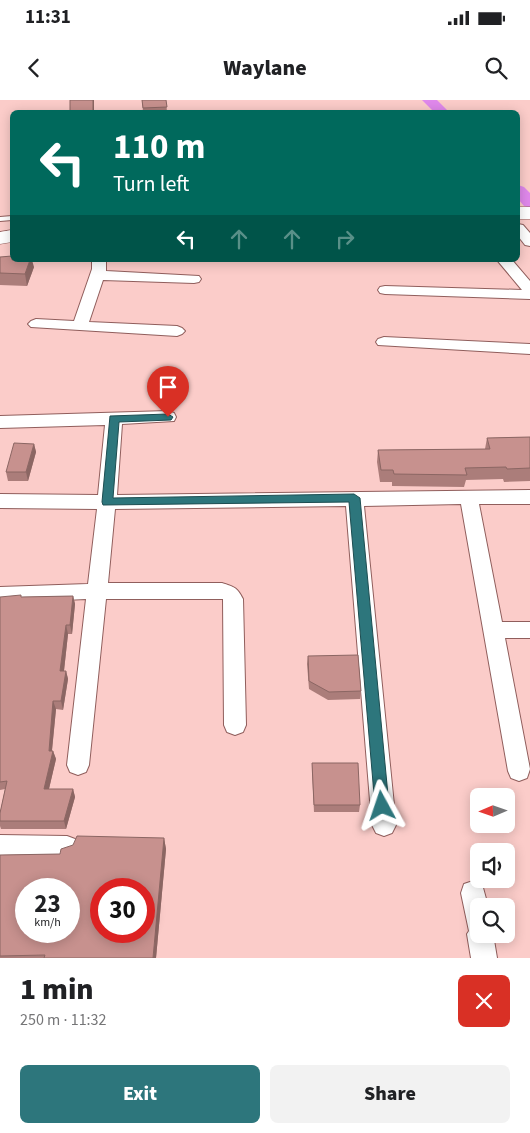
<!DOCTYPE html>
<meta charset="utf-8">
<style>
:root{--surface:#fff;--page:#f2f2f2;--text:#202124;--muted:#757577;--accent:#2d767c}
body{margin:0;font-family:"Source Sans 3",sans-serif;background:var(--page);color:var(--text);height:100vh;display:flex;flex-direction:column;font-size:19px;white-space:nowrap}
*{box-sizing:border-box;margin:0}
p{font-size:16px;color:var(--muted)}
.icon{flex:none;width:28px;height:28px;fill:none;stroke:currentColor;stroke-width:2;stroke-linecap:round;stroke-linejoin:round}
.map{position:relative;height:858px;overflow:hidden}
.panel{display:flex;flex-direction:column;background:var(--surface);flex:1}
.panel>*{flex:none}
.banner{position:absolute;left:10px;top:10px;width:510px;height:152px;border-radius:8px;box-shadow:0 2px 12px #0003;background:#00695c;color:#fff;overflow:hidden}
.needle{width:32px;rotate:268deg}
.tools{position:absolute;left:470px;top:688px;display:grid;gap:10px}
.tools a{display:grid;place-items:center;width:45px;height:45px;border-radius:8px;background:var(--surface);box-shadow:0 2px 12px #0003;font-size:25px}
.speed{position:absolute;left:15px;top:778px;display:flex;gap:10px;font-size:25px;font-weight:700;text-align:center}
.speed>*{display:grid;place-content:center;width:65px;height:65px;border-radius:50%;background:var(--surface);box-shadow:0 2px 12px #0003;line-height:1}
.speed small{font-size:12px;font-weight:400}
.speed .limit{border:8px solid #d22;background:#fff;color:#111}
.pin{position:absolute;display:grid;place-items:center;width:42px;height:42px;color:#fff;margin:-51px -21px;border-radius:50% 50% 50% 0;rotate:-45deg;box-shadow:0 0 5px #0007}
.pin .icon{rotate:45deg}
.me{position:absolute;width:55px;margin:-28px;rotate:355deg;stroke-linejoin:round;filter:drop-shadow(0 0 4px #0008)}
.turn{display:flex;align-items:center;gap:18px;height:105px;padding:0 20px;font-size:22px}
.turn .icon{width:65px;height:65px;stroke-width:2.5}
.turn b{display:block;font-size:35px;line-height:42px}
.lanes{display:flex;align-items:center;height:48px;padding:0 20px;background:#0003;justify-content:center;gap:25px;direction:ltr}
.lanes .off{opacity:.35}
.round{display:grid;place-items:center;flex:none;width:52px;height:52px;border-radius:8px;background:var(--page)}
.head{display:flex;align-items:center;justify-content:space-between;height:85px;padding:0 20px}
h1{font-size:30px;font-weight:800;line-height:38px}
.primary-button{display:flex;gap:10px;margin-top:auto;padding:10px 20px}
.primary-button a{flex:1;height:58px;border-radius:8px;background:var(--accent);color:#fff;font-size:20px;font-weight:800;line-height:58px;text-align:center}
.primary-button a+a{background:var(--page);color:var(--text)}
.status{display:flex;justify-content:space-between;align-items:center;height:35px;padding:0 25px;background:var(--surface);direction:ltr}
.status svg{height:14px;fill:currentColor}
header{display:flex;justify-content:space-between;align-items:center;height:65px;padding:0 20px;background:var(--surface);font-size:22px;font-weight:800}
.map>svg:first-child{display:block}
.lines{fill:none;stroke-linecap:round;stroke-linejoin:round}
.canal{fill:#df88eb;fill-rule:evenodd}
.lane-casing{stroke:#905e5c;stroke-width:2}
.street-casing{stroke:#905e5c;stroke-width:2}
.primary-casing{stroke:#905e5c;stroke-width:1}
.lane{fill:#fff;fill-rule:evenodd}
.street{fill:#fff;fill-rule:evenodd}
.primary{fill:#fff;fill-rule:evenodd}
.wall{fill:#ab7d7a}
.shaded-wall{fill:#8b6663}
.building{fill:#c7918e;stroke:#8b6663;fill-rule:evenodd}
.route{fill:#2d767c;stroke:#1d4d51}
</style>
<div class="status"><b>11:31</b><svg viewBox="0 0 49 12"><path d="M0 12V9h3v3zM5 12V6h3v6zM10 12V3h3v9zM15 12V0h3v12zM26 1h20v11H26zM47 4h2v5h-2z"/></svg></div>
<header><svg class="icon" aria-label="back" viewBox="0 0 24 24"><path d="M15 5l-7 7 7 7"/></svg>Waylane<svg class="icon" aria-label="search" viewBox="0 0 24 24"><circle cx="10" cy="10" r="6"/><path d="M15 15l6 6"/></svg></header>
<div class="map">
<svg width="530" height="858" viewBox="0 0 530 858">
<rect width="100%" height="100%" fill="#fbccc9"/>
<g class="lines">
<g class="canal">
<polygon points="422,0 437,0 449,12 434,12"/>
<polygon points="518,85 524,87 530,93 530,108 524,106 518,99"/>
</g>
<defs>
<polygon id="lane" points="12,116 12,120 0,121 0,117"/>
<g id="street">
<polygon points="518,124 523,125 530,133 530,146 525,145 518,136"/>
<polygon points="92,160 106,160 106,171 199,176 201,179 199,182 194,183 103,180 89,222 177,226 182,228 185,231 182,234 177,236 31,227 28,224 31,221 36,219 74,221 92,169"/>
<polygon points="497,160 512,160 530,181 530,199 385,194 380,193 378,190 380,187 385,186 522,190"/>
<polygon points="384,237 530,244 530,254 378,245 376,242 378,239"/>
<path d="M168,311L174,313L176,317L174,321L122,324L117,395L530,390V404H479L502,522H530V538H505L530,669L527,678L519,681L511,678L508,671L461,404L364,406L396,725L392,733L384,736L376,733L372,725L346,406L115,409L108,483H222C234,487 237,487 243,499L246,625L243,632L235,635L227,632L224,625L223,499H106L89,665L86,672L78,675L70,672L67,665L86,499L0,503V487L88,484L97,409L0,408V394L98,395L105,325L0,328V316Z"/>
<polygon points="0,735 67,736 75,739 79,747 75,755 67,758 0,757"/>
<polygon points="473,781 482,784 488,806 479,806 479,834 493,834 497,858 471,858 467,834 469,831 461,793 464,784"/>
</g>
<g id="primary">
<rect x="518" y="107" width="12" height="12"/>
<polygon points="12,130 12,142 0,144 0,132"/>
</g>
</defs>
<use href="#lane" class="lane-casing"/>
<use href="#street" class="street-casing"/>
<use href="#primary" class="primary-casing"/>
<use href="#lane" class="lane"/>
<use href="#street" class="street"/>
<use href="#primary" class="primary"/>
</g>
<g class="wall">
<rect x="70" y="0" width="24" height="12"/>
<polygon points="142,0 166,0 167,12 143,12"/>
<polygon points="0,157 34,167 27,186 0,185"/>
<polygon points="530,337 530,381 504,382 503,379 466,380 464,387 392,386 392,382 380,382 377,362 378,350 485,349 487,338"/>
<polygon points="34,344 36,352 28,381 8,381 6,372"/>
<polygon points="73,496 75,504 72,534 68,534 64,571 66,571 68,579 63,610 56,609 52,651 53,651 56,659 49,689 73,689 75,697 66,729 1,729 0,726 0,713 5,689 0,690 0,497 21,497"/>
<polygon points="308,556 361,591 360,599 328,600 309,589 307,564"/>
<polygon points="312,663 360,705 359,712 314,712 312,671"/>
<polygon points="164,738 166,749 156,858 0,858 0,755 60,754"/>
</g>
<g class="shaded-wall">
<rect x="93" y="0" width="1" height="12"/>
<polygon points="30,160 32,160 34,167 27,186 25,174"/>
<polygon points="34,344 36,352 28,381 26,372"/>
<polygon points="73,496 75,504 72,534 70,525"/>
<polygon points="66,525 68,534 63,579 60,571"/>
<polygon points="66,571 68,579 63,610 61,601"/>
<polygon points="53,601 56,609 51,659 49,651"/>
<polygon points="53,651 56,659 47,697 44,689"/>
<polygon points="73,689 75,697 66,729 64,721"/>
<polygon points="164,738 166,749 156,858 153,858"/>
</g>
<g class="building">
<polygon points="70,0 93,0 93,11 70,12"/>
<polygon points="142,0 166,0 167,7 143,8"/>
<polygon points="12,156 12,160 30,160 25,174 0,173 0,157"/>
<polygon points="530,337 530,368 507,369 506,367 465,368 467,375 394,374 393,370 381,370 378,350 490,349 487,338"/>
<polygon points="14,343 34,344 26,372 6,372"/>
<polygon points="21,495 21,497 73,496 70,525 66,525 60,571 66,571 61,601 53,601 49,651 53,651 44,689 73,689 64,721 0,721 0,713 7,681 0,682 0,497"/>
<polygon points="358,555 361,591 329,592 309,581 308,556"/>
<polygon points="312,663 358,663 360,705 314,705"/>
<path d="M77,736L164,738L153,858H44L45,855L0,856V755L60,754L61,749L73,745ZM26,789H69V831H26ZM101,789H144V831H101Z"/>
</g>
<polygon class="route" points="168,314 173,317 171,320 119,322 113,398 354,394 360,398 389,706 387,710 382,712 377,710 375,706 349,402 103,405 102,402 110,316"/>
</svg>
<div class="tools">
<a><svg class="needle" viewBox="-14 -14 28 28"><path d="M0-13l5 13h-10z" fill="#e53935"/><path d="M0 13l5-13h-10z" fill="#757577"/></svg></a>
<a><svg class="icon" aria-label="sound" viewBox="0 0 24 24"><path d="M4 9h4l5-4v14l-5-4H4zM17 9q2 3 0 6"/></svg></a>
<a><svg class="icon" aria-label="search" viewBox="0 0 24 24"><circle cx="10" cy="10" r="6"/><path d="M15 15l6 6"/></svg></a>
</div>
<div class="speed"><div>23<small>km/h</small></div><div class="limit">30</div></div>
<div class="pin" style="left:168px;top:317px;background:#d93025"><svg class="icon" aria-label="arrive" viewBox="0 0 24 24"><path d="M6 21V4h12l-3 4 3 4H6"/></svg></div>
<svg class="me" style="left:382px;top:706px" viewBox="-20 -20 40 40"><path d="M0-17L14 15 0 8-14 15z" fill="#2d767c" stroke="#fff" stroke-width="4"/></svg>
<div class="banner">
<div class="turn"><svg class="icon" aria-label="left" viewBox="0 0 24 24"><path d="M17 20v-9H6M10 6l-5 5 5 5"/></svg><div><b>110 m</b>Turn left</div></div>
<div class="lanes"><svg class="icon" aria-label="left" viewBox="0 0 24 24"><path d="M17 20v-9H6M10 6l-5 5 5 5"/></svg><svg class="icon off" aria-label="ahead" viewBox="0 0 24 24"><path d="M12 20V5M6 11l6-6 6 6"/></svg><svg class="icon off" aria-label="ahead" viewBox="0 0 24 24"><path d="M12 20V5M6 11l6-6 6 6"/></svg><svg class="icon off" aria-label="right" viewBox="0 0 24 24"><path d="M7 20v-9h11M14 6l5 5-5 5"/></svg></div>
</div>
</div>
<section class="panel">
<div class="head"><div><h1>1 min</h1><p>250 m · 11:32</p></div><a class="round" style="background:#d93025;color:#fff"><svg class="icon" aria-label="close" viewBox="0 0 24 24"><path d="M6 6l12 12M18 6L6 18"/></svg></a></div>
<div class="primary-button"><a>Exit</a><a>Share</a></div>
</section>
